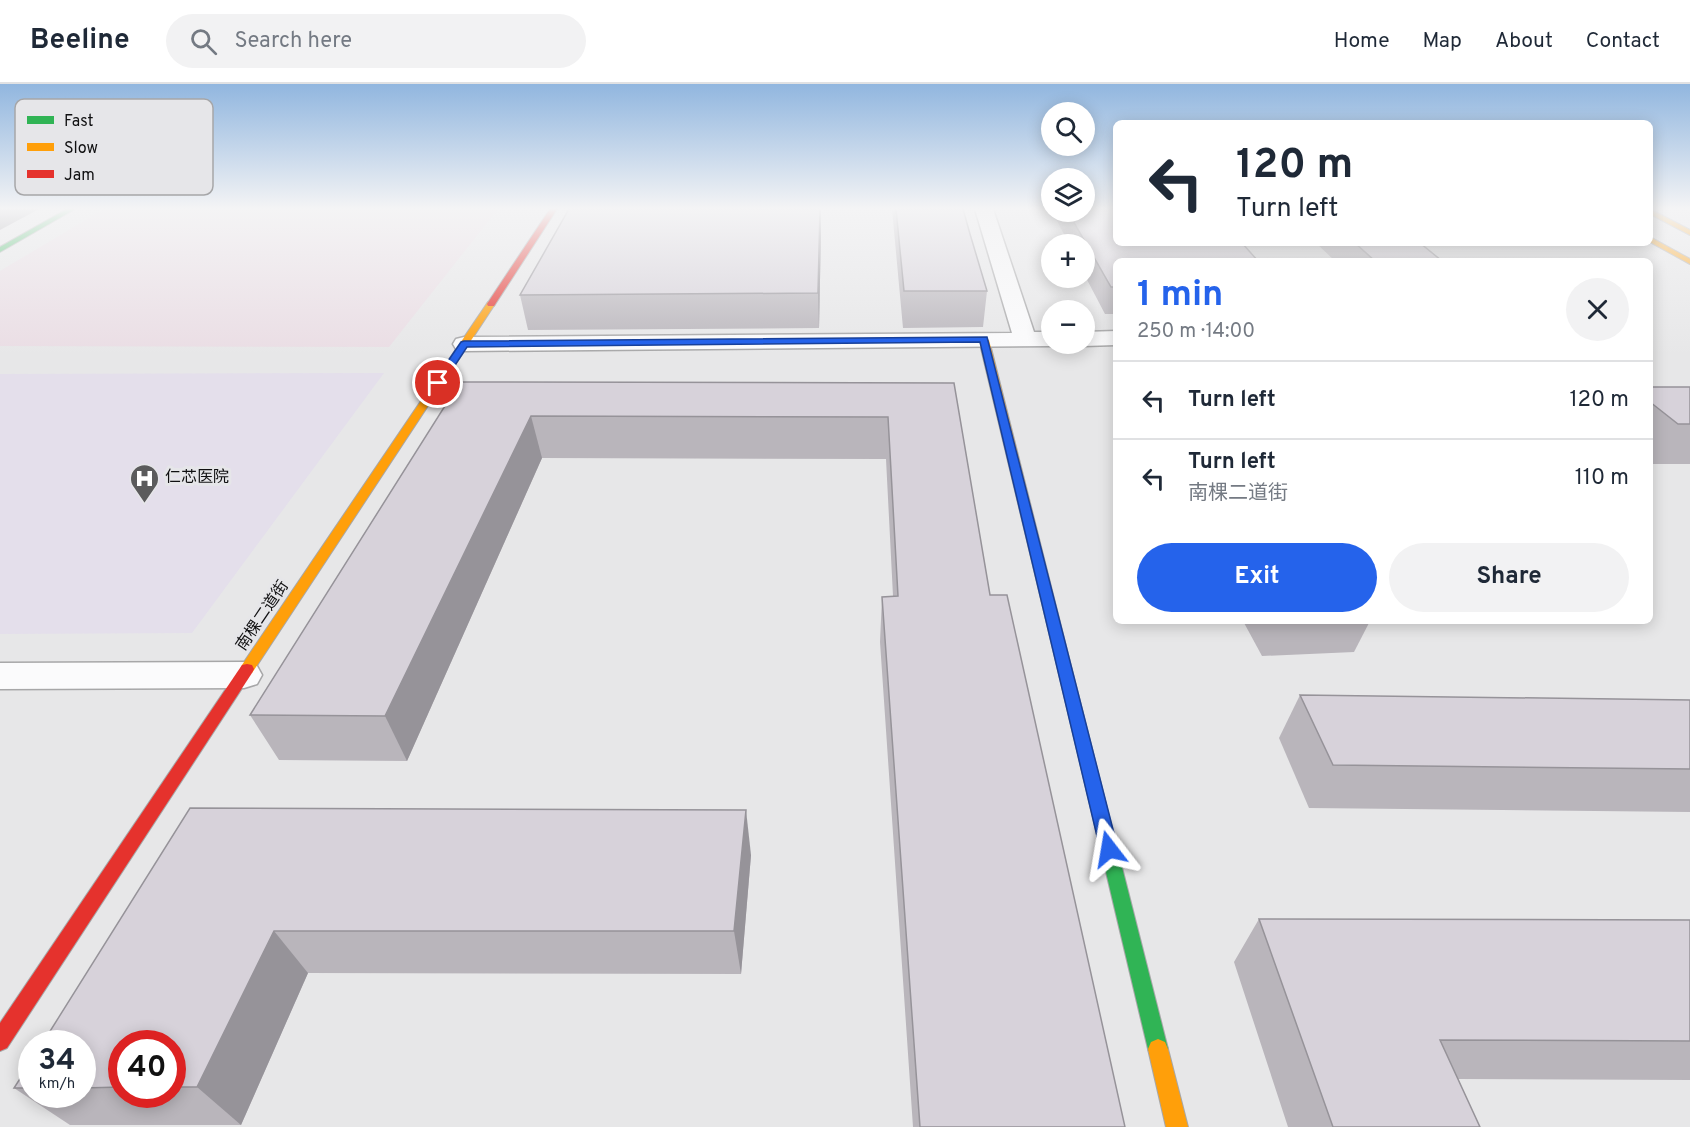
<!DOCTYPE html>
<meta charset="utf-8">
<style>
:root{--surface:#fff;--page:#f2f2f3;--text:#1f2937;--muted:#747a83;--line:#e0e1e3;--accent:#2563eb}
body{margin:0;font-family:Overpass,"Noto Sans SC",sans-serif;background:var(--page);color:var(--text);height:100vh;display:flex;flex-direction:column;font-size:22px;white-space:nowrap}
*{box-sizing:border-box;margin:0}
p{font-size:20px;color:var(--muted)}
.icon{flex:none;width:33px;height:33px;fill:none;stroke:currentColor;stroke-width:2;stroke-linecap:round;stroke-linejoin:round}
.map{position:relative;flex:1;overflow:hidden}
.details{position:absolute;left:1113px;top:174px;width:540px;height:366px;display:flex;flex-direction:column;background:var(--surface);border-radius:9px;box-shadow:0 3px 15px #0003}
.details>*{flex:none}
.top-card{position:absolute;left:1113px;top:36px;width:540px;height:126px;border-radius:9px;box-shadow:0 3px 15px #0003;background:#fff;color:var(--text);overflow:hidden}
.fabs{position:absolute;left:1041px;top:18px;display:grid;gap:12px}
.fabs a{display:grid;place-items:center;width:54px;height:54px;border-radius:50%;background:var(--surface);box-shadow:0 3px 15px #0003;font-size:30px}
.speed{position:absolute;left:18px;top:946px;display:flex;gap:12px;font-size:30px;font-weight:700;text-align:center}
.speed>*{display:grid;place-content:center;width:78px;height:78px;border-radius:50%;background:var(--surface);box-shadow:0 3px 15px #0003;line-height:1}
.speed small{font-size:15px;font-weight:400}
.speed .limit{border:9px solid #d22;background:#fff;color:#111}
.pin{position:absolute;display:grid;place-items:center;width:51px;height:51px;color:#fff;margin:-26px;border:3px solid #fff;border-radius:50%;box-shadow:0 2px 6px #0007}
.me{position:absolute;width:66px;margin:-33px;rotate:346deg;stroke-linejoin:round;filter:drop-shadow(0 0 4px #0008)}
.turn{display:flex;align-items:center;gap:21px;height:126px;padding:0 24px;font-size:27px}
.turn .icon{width:78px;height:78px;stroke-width:2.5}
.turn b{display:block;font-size:42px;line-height:51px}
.round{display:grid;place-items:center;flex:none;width:63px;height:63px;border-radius:32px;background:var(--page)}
.head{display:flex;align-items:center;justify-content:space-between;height:102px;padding:0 24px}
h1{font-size:36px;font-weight:700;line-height:45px;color:var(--accent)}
.button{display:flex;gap:12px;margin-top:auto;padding:12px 24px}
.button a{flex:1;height:69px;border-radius:36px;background:var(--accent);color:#fff;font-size:24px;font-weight:700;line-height:69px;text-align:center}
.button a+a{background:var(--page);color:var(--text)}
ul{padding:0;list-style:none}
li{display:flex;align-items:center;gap:18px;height:78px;padding:0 24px;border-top:2px solid var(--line)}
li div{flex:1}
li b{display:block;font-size:22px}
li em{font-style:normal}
header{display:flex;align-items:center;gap:36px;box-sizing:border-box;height:84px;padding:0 30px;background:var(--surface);border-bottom:2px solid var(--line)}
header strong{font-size:28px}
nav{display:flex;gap:33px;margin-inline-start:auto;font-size:21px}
.search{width:420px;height:54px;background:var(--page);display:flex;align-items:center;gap:15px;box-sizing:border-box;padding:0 21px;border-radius:33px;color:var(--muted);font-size:22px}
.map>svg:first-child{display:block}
.education{fill:#eadde4}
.medical{fill:#e4dfeb}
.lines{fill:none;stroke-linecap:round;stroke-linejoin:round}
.street-casing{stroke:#a7a7a8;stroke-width:3}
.fast-casing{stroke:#a7a7a8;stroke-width:2}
.slow-casing{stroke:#a7a7a8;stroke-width:2}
.jam-casing{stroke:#a7a7a8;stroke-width:2}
.street{fill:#fbfbfc;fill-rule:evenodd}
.fast{fill:#30b455;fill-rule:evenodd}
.slow{fill:#ff9f0a;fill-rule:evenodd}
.jam{fill:#e5322d;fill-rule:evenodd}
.wall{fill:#b9b5bb;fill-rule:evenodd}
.shaded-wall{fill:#969399}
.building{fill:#d7d2da;stroke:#969399;stroke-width:1.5}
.route{fill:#2563eb;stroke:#184099;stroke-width:1.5}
.labels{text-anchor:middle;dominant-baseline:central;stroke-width:6;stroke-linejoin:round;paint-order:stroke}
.poi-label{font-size:16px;fill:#101011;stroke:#e6e6e9;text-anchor:start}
.street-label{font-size:16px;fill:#101011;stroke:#e6e6e9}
.key{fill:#e6e6e9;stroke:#a6a6a8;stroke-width:1.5}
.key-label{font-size:16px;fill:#101011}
</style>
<header>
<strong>Beeline</strong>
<div class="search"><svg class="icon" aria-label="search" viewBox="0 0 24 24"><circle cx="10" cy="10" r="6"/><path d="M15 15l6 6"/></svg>Search here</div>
<nav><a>Home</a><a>Map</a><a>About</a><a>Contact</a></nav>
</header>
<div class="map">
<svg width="1690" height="1043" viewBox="0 0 1690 1043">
<rect width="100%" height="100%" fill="#e7e7e8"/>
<polygon class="education" points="104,125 498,125 389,263 0,262 0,187"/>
<polygon class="medical" points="384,289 192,549 0,550 0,290"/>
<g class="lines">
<defs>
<g id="street">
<polygon points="975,125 993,125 1034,248 1052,248 1052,260 1060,260 1052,262 464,267 456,265 453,260 456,255 464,253 1012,249"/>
<polygon points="1116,247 1116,261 1084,262 1076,260 1084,260 1084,248"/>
<polygon points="244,578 257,582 262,591 257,600 244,604 0,605 0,579"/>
</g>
<g id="fast">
<polygon points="67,125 75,125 0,168 0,163"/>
<polygon points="1065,581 1070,582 1072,586 1168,965 1165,972 1158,975 1151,972 1148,965 1058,586 1060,582"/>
</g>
<g id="slow">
<polygon points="1650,125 1690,146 1690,151 1650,130"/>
<polygon points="1650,153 1690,175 1690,180 1650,158"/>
<polygon points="488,218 495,220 252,589 242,589 240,585 242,581"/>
<polygon points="984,253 989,256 1072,586 1070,590 1060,590 1058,586 979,256"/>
<polygon points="1158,955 1165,958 1168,965 1188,1043 1166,1043 1148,965 1151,958"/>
</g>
<g id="jam">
<polygon points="550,125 557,125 494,222 488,222 487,220"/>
<polygon points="247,580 252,581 254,585 252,589 7,964 0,967 0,939 242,581"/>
</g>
</defs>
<use href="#street" class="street-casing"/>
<use href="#fast" class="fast-casing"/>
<use href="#slow" class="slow-casing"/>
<use href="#jam" class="jam-casing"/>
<use href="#street" class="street"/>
<use href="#fast" class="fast"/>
<use href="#slow" class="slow"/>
<use href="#jam" class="jam"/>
</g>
<g class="wall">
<polygon points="821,125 821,148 819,244 528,246 520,211"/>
<polygon points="892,125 963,125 970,150 987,207 983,243 903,244"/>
<polygon points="1053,128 1084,128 1116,177 1116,230 1105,230 1084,190 1084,160 1069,160 1053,129"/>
<polygon points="1316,159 1420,159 1442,177 1335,177"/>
<polygon points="460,298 954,299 990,511 1125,1043 913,1043 880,558 882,513 893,512 886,375 542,374 407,677 279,676 250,631"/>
<polygon points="1650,303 1690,303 1690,380 1651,380 1650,379"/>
<polygon points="1243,537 1370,537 1354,568 1262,572"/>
<polygon points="1300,611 1690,616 1690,728 1309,724 1279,654"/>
<path d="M190,724L751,771L741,890L308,889L241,1041H70L14,1004L32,976V1011H82V1004ZM122,960H172V1011H122Z"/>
<polygon points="1259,835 1690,836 1690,996 1458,995 1480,1043 1288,1043 1234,878"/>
</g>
<g class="shaded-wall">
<polygon points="0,125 39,125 0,146"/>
<polygon points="821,125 821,148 819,244 818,209"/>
<polygon points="531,332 542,374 407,677 385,632"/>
<polygon points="746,726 751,771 741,890 734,847"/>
<polygon points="274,847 308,889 241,1041 197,1003"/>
</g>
<g class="building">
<polygon points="569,125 820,125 818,209 520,211"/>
<polygon points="896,125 963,125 970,150 987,207 904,207"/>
<polygon points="1084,125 1116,125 1116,159 1242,159 1258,177 1116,177 1116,203 1111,203 1068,128 1084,128"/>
<polygon points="1355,159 1420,159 1442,177 1375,177"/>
<polygon points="460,298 954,299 990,511 1007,511 1125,1043 920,1043 882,513 898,512 888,333 531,332 385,632 250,631"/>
<polygon points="1650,303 1690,303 1690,340 1678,340 1650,318"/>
<polygon points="1300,611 1690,616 1690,685 1333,681"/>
<polygon points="190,724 746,726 734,847 274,847 197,1003 172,1003 172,960 122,960 122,1003 82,1004 82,960 42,960"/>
<polygon points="1259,835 1690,836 1690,957 1440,956 1480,1043 1333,1043"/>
<polygon points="32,976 32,1004 14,1004"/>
</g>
<linearGradient id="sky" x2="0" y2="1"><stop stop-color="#91b6df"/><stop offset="0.46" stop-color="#f4f4f5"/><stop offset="1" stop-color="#f4f4f5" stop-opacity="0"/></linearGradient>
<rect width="1690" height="271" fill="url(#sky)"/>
<polygon class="route" points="987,253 1118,765 1115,770 1109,773 1103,770 1100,765 980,258 467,263 442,301 433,299 461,258 464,257"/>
<defs>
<symbol id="hospital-pin" viewBox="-11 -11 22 30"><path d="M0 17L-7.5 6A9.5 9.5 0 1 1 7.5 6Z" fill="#5b5b5c" stroke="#e6e6e9"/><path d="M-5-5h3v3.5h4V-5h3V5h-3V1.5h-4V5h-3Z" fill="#fff"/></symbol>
</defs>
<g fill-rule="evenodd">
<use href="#hospital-pin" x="128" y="378" width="33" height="45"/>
</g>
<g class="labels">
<g class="poi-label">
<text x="165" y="394">仁芯医院</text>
</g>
<g class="street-label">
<text transform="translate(263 532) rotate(-56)">南棵二道街</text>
</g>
</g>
<rect x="15" y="15" width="198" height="96" rx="9" class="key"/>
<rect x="27" y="32" width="27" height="8" fill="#30b455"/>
<rect x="27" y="59" width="27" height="8" fill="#ff9f0a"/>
<rect x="27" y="86" width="27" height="8" fill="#e5322d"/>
<g class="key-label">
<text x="64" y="42">Fast</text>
<text x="64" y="69">Slow</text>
<text x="64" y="96">Jam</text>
</g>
</svg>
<div class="fabs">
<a><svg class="icon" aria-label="search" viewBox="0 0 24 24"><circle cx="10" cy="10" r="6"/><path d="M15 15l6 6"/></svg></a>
<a><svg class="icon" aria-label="layers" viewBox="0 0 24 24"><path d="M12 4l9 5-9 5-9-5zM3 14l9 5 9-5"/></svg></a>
<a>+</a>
<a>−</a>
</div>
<div class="speed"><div>34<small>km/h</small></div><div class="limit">40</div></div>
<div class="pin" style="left:438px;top:299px;background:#d93025"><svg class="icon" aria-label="arrive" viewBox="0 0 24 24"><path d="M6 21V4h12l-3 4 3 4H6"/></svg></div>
<svg class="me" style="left:1109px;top:765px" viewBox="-20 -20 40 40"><path d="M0-17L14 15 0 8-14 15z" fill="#2563eb" stroke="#fff" stroke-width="4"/></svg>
<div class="top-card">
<div class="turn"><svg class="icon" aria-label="left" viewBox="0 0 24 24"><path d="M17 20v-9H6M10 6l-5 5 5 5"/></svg><div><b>120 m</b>Turn left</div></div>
</div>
<section class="details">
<div class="head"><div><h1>1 min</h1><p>250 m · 14:00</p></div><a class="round"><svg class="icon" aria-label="close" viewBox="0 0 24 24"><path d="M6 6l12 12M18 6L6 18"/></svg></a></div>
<ul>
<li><svg class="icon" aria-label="left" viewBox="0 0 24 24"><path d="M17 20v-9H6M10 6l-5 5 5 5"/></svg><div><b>Turn left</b></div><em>120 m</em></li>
<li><svg class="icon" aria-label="left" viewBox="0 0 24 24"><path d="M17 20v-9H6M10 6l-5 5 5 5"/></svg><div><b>Turn left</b><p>南棵二道街</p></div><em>110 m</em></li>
</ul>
<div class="button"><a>Exit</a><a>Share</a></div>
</section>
</div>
